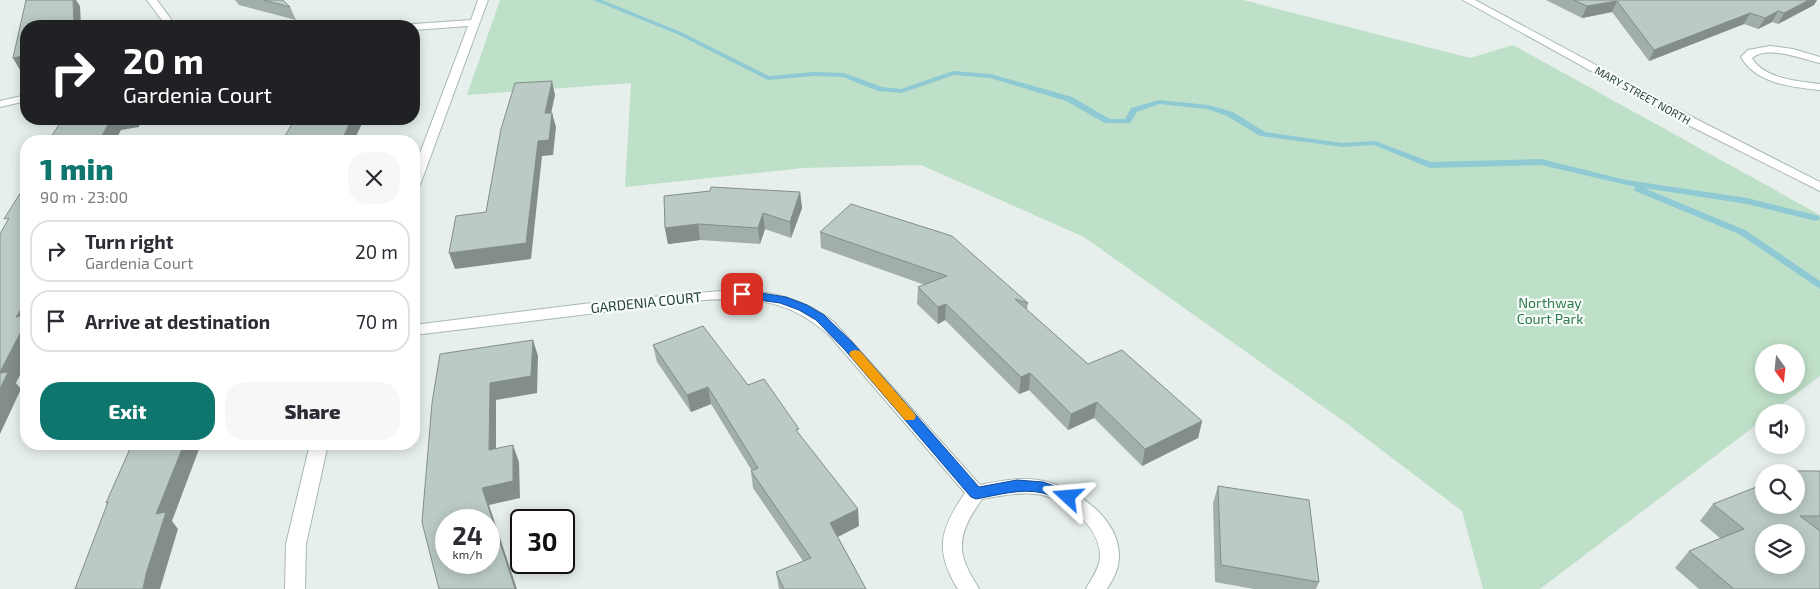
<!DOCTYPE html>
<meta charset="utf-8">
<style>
:root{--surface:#fff;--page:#f7f7f7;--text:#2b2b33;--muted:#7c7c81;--line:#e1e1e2;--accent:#0f766e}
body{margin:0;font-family:"Exo 2",sans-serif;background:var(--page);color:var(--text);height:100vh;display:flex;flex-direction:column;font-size:19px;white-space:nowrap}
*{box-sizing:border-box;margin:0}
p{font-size:16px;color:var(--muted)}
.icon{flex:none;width:28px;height:28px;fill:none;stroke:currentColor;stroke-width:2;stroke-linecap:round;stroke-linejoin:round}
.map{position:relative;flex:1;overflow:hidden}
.panel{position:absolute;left:20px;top:135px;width:400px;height:315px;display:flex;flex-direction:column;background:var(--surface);border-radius:20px;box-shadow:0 2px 12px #0003}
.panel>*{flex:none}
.top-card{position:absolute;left:20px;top:20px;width:400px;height:105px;border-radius:20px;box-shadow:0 2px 12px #0003;background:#202124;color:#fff;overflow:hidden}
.needle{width:32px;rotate:165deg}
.buttons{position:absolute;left:1755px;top:344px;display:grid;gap:10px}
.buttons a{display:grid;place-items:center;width:50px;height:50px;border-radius:50%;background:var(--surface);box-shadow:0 2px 12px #0003;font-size:25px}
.speed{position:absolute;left:435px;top:509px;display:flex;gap:10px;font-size:25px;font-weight:700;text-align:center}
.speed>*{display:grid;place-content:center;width:65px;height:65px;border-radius:50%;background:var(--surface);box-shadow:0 2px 12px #0003;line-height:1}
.speed small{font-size:12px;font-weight:400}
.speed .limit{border:2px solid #111;border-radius:8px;background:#fff;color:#111}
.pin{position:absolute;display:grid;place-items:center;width:42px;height:42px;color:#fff;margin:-21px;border-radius:10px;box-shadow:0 2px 8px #0006}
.me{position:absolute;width:55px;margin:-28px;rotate:289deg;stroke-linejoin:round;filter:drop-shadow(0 0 4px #0008)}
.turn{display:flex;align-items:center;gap:18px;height:105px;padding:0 20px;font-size:22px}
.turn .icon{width:65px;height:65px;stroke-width:2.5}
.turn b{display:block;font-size:35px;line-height:42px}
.round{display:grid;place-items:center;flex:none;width:52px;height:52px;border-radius:20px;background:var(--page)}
.headline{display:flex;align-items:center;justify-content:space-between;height:85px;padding:0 20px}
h1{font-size:30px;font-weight:800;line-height:38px;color:var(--accent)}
.primary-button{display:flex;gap:10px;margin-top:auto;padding:10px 20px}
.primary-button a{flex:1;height:58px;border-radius:20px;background:var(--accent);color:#fff;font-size:20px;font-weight:800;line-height:58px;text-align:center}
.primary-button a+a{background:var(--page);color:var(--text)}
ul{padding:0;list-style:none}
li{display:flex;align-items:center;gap:15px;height:62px;margin:0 10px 8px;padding:0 10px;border:2px solid var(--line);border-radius:20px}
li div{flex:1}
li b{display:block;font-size:19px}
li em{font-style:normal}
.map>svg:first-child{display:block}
.green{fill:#bfe0c8;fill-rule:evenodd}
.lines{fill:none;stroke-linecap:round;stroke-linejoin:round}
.stream{fill:#8ec9d4;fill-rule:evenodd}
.minor-casing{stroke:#a8b8b2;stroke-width:2}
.minor{fill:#fff;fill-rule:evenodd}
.wall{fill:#a1aea9}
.shaded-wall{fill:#838d89}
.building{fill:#bbcac4;stroke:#838d89;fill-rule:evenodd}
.route{fill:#1a73e8;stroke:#114b97}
.slow{fill:#f59e0b}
.labels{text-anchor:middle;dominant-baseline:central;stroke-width:4.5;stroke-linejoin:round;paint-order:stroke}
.far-street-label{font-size:11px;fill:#24423a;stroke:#f7fbf9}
.street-label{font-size:14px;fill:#24423a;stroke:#f7fbf9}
.park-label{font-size:14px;fill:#2d7a4b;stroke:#f7fbf9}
</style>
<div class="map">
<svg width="1820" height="589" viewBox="0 0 1820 589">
<rect width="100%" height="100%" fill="#e6efeb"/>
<path class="green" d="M500,0H1243L1470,58L1513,45L1820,215V376L1772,412H1764V419L1540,589H1483L1462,511L1342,420L1084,237L921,165L803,168L625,187L631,83L467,95ZM1764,352H1796V385H1764Z"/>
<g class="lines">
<polygon class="stream" points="593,0 602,0 681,32 769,76 813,72 844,73 882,87 901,89 953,71 991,74 1072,97 1110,119 1125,119 1131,108 1159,100 1208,105 1233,112 1265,132 1342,143 1375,141 1431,162 1541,159 1626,180 1747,198 1819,216 1820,219 1816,221 1747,204 1644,188 1745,230 1820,281 1820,289 1739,234 1635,191 1634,189 1636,187 1541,165 1430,168 1374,145 1342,147 1260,136 1227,116 1207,109 1159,104 1137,112 1130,123 1105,123 1066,101 990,78 954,75 902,93 878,91 843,77 813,76 768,80 677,34"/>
<defs>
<g id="minor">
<polygon points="147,0 157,0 176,26 166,26"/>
<polygon points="478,0 488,0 420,185 414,189 414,169 468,26 414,30 414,26 409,26 414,24 471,20"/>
<polygon points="1463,0 1475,0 1698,120 1820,182 1820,191 1690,126"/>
<path d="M1770,46L1793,49L1820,57V63C1802,59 1768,45 1752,58C1764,79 1798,81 1820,84V90C1792,87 1756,84 1741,57L1748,50Z"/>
<polygon points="26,95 26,101 0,107 0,101"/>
<path d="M733,290C771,291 803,298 834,322L980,485C1001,481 1023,476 1044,481C1077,489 1120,519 1119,557C1119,569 1113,579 1107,589H1086C1091,579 1099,570 1100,557C1101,527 1064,497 1036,494C1018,492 999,496 982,499C968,519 955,540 966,565C969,573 975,581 979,589H958C934,551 940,529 965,493L830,336C790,300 756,297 704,300L414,335V325L616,300Z"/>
<polygon points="310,444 328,444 306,544 305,589 285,589 286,544"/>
</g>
</defs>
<use href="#minor" class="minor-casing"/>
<use href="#minor" class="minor"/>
</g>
<g class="wall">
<polygon points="235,0 283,0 290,7 296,20 239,5"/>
<polygon points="1546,0 1817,0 1814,5 1778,24 1772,22 1758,29 1744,24 1649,61 1612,12 1582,18"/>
<polygon points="800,192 802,208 791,238 765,229 760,244 700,240 668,244 665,228"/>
<polygon points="820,232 1028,303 1027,310 1088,364 1202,421 1198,438 1142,466 1094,418 1068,430 1029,390 1019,394 945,320 938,324 917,304 918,287 925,285 821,248"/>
<polygon points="653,345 748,385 800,435 859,526 838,537 866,589 779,589 776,572 803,561 753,488 751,471 752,471 711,404 691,412 657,362"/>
<polygon points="1820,471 1820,589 1699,589 1675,568 1689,551 1720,538 1700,521 1713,504"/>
<polygon points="1218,486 1319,582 1316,589 1254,589 1215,582 1213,503"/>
</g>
<g class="shaded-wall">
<polygon points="73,0 76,0 80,6 81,26 74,26"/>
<polygon points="1809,0 1817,0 1814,5 1778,24 1784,13"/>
<polygon points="1617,1 1612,12 1582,18 1587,6"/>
<polygon points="1778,11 1772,22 1758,29 1765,18"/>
<polygon points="1750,13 1744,24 1649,61 1654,50"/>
<polygon points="26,55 26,71 21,72 13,58"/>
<polygon points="552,81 555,95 548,128 545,113"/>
<polygon points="552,113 556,127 553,155 542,156 531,259 455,269 449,253 526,243 538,141"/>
<polygon points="111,119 140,119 139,127 121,130 115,141 99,141"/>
<polygon points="352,119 364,119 354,141 341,141"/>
<polygon points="800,192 802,208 791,238 790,222"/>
<polygon points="763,213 765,229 760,244 758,228"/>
<polygon points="698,224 700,240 668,244 665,228"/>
<polygon points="26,301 26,363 16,383 21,389 0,434 0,372 16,317"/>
<polygon points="946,304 945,320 938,324 938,307"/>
<polygon points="533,340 538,356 537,393 496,400 496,467 489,450 490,383"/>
<polygon points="1030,373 1029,390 1019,394 1021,377"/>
<polygon points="708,387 711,404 691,412 687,395"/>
<polygon points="1097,402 1094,418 1068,430 1071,414"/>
<polygon points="1202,421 1198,438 1142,466 1145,449"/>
<polygon points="184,444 201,444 172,521 178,529 160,589 143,589 156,514"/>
<polygon points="513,445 519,462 520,498 489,505 517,589 515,589 482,488"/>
<polygon points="858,509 859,526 831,540 830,523"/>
</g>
<g class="building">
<polygon points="26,0 73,0 74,26 26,26 26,55 13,58"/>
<polygon points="263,0 283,0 290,7"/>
<polygon points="1573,0 1809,0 1784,13 1778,11 1765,18 1750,13 1654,50 1617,1 1587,6"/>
<polygon points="552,81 545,113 552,113 549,140 538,141 526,243 449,253 456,216 486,212 501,129 515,83"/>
<polygon points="63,119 111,119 99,141 48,141"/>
<polygon points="295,119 352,119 341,141 282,141"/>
<polygon points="26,184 26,301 16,317 26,315 26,322 0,372 0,234 9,218 4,219"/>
<polygon points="711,187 800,192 790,222 763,213 758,228 698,224 665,228 664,196 710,191"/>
<polygon points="851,204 952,236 1028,303 1015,299 1088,364 1122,350 1202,421 1145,449 1097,402 1071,414 1030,373 1021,377 946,304 938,307 918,287 947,276 820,232"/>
<polygon points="703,326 748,385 764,379 799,429 796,430 858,509 830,523 866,589 784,589 776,572 811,558 751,471 758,468 708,387 687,395 653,345"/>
<path d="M533,340L531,376L490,383L489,450L513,445V481L482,488L512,579L515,589H439L422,522L432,403L440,354ZM446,520H489V562H446Z"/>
<polygon points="8,372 0,389 0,373"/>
<polygon points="132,444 184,444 156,514 166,512 146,574 143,589 75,589 108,502 106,503"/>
<path d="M1796,471H1820V516H1800L1820,531V589H1734L1689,551L1744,529L1713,504L1764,484V505H1796V472H1793ZM1764,532H1796V565H1764Z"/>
<polygon points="1218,486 1309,500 1319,582 1221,565"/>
</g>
<path class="route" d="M742,290L786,297L807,305L824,315L853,343L979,487L1017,480L1043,482L1074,493L1076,497L1074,501C1063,504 1053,496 1043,493C1021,488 998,495 976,499L971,497L844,349L816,320L799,310L780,303L738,297L736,294Z"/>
<polygon class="slow" points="855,350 860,351 914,413 916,416 914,420 905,420 851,357 849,354 851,351"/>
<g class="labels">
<g class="far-street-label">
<text transform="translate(1643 95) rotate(29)">MARY STREET NORTH</text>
</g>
<g class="street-label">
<text transform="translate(646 302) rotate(-6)">GARDENIA COURT</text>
</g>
<g class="park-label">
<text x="1550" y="302">Northway<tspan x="1550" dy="16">Court Park</tspan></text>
</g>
</g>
</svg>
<div class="buttons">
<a><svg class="needle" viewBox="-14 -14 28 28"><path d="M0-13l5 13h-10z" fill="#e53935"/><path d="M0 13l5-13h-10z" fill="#7c7c81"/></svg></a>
<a><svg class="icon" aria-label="sound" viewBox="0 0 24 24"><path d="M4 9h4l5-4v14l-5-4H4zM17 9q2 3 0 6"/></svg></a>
<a><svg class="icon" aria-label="search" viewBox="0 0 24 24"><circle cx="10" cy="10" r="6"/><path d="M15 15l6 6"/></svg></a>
<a><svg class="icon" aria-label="layers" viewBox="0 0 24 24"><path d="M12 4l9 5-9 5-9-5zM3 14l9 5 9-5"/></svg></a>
</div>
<div class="speed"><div>24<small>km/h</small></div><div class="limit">30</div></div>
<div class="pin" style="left:742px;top:294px;background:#d93025"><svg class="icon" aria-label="arrive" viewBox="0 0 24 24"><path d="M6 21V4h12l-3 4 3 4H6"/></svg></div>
<svg class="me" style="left:1068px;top:497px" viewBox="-20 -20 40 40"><path d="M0-17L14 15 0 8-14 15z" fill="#1a73e8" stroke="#fff" stroke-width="4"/></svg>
<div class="top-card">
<div class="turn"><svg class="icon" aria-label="right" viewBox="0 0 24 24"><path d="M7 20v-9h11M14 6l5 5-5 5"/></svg><div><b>20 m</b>Gardenia Court</div></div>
</div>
<section class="panel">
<div class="headline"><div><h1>1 min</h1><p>90 m · 23:00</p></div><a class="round"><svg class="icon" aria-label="close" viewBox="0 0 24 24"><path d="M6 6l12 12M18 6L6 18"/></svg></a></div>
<ul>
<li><svg class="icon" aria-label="right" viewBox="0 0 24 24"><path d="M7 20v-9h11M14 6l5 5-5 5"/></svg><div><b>Turn right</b><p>Gardenia Court</p></div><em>20 m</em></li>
<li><svg class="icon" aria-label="arrive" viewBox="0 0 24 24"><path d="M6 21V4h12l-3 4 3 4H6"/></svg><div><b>Arrive at destination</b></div><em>70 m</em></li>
</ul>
<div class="primary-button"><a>Exit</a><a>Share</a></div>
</section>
</div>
